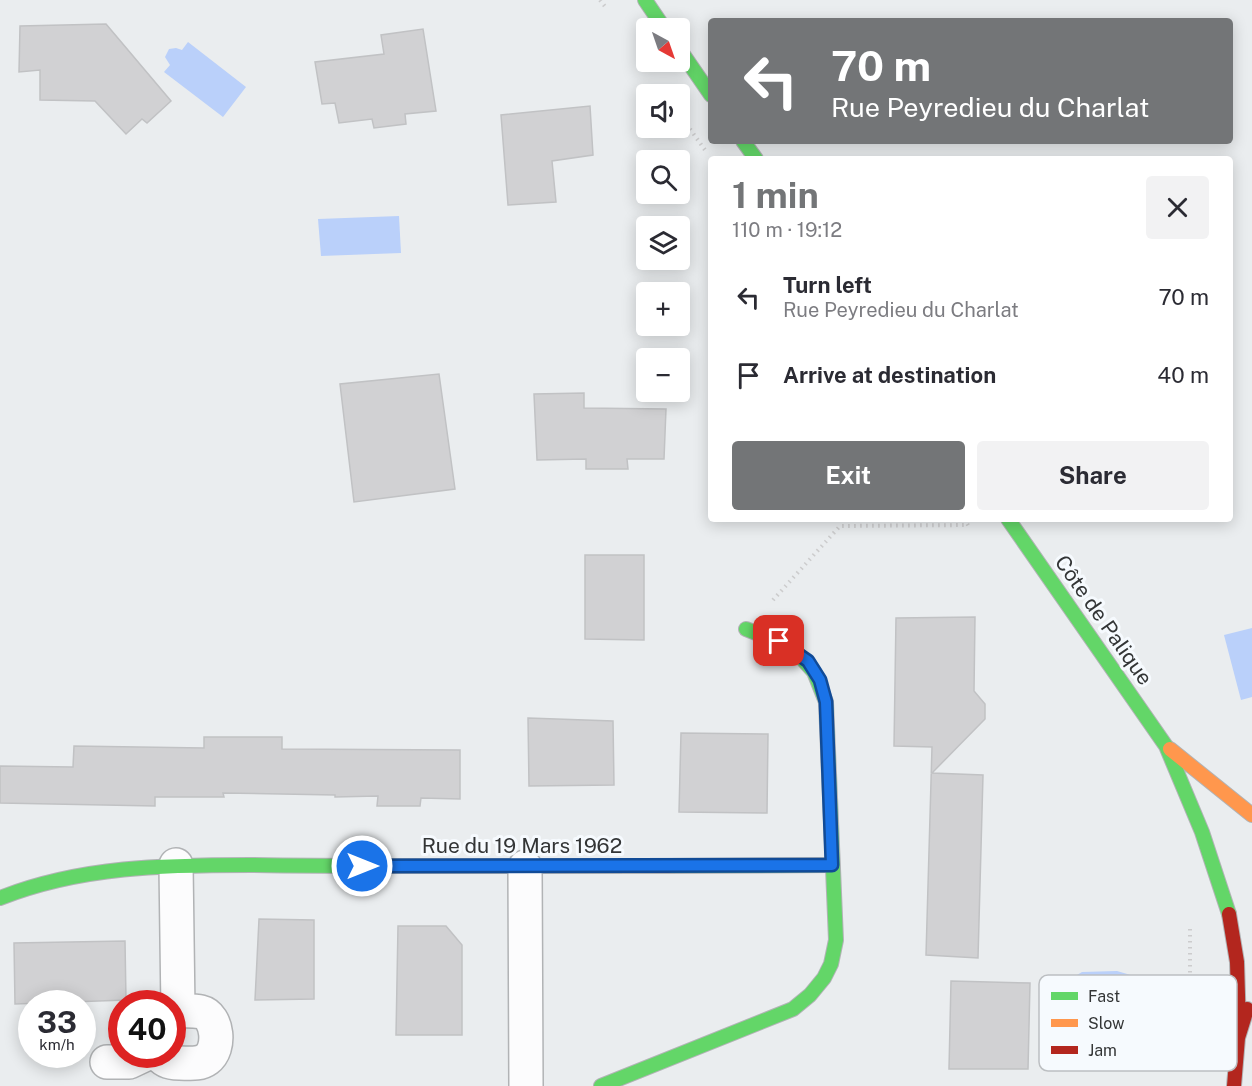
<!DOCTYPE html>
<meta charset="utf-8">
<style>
:root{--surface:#fff;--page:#f2f2f3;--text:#2b2b33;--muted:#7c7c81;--accent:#737577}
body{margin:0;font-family:"Public Sans",sans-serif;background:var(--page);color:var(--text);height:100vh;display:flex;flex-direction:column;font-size:22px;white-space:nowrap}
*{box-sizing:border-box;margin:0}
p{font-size:20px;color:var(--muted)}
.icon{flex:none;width:33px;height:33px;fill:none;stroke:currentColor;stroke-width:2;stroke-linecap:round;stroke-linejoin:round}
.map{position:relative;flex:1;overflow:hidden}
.drawer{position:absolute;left:708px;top:156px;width:525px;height:366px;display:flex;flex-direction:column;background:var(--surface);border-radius:6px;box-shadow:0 3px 15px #0003}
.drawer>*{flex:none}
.hud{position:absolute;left:708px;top:18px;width:525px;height:126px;border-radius:6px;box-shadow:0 3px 15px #0003;background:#737577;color:#fff;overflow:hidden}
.needle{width:39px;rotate:140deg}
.tools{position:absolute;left:636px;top:18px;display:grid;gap:12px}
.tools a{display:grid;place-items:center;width:54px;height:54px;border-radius:6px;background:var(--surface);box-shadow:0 3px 15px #0003;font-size:30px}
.speed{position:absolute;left:18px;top:990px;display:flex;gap:12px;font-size:30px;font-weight:700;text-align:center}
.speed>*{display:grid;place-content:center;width:78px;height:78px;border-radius:50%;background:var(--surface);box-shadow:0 3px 15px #0003;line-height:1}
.speed small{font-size:15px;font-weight:400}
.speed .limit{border:9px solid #d22;background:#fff;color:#111}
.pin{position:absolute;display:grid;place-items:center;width:51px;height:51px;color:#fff;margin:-26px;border-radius:12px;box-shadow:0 3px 9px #0006}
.me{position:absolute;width:66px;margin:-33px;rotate:90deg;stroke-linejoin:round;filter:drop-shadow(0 0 4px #0008)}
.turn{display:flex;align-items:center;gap:21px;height:126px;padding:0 24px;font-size:27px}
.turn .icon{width:78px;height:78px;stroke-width:2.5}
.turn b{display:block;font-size:42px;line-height:51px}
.round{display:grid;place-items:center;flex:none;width:63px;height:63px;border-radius:6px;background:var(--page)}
.head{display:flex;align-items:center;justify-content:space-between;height:102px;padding:0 24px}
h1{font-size:36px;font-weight:700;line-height:45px;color:var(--accent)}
.button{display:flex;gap:12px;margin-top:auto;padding:12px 24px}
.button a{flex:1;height:69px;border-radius:6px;background:var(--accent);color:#fff;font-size:24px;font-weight:700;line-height:69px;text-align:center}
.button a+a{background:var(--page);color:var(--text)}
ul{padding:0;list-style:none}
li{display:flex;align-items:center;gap:18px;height:78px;padding:0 24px}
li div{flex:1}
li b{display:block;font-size:22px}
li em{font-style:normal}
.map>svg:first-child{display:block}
.water{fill:#bad0fa}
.building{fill:#d1d1d3;stroke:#c1c2c4;stroke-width:1.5}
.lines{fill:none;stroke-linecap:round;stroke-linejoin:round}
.street-casing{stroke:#b1b3b5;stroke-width:36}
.fast-casing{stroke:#b1b3b5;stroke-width:16}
.slow-casing{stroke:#b1b3b5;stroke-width:16}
.jam-casing{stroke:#b1b3b5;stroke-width:16}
.path{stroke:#cccccd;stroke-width:4;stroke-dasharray:1.5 4.5;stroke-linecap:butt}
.street{stroke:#fcfcfd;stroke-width:33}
.fast{stroke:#63d668;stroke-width:14}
.slow{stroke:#ff974d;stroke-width:14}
.jam{stroke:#b3261e;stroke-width:14}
.route-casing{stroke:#114b97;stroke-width:15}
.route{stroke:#1a73e8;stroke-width:10}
.labels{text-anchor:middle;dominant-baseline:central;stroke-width:6;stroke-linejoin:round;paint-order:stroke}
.street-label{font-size:21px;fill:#333536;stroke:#f6fafe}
.key{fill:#f6fafe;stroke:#bcbfc2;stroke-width:1.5}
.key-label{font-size:16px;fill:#333536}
</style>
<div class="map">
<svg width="1252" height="1086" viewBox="0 0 1252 1086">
<rect width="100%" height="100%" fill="#eaedef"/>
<g class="water">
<polygon points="188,42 246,87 223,117 164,72 170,65 165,57 169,49 176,48 182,50"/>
<polygon points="399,216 401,253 321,256 318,219"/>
<polygon points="1252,628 1252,697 1241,700 1224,635"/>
<path d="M1117,971L1134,976L1138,980L1140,995L1131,1007C1118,1010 1077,1013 1070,1000C1068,996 1068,990 1068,985L1072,978L1082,972Z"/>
</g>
<g class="building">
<polygon points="106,24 171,101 147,123 142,119 126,134 95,101 40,100 40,70 19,72 20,26"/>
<polygon points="423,29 436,111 405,114 406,124 374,128 372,119 339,123 335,103 322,104 315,62 384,54 381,35"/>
<polygon points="590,106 593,155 552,161 556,202 508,205 501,115"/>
<polygon points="439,374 455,489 354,502 340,384"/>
<polygon points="584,393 584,408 666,409 664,459 627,459 628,469 586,469 586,459 537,460 534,394"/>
<polygon points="585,555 644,555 644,640 585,639"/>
<polygon points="975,617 974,691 985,704 985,719 932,773 983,775 978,958 926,955 932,747 894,746 896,618"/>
<polygon points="528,718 613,721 614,785 529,786"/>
<polygon points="681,733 768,734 767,813 679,812"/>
<polygon points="204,737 282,737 282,749 460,750 460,799 421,798 420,806 377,806 378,796 335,797 335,795 223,793 224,797 155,797 155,806 0,803 0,766 73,767 74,746 204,748"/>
<polygon points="259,919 314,920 314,999 255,1000"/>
<polygon points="398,926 446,926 462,945 462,1035 396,1035"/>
<polygon points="125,941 126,1000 15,1004 14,943"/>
<polygon points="951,981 1030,983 1028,1069 949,1069"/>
</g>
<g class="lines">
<defs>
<g id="street">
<polyline points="176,865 178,1011"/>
<polyline points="525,867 526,1086"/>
<path d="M159,1054C164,1062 171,1063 179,1063C189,1063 199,1065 207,1059C221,1049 218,1016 201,1012C193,1010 181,1011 172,1011"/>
<polyline points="107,1062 129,1062 146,1054"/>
</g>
<g id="fast">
<polyline points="645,0 664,28"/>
<polyline points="680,50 711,95"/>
<polyline points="743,141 756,159"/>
<polyline points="1008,519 1166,746 1202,832 1229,914"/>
<polyline points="668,866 832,865"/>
<path d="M0,898C81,866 165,865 251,865C302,866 354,866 405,866"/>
<polyline points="601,1086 793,1009 810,995 824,978 831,964 836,940 826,702 814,672 798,654 776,641 746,629"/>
</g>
<polyline id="slow" points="1170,749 1252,815"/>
<g id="jam">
<polyline points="405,866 668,866"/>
<polyline points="1229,914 1237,962 1239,1028"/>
<polyline points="1234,1086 1238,1038 1247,1009"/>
</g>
</defs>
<use href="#street" class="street-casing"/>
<use href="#fast" class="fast-casing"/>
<use href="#slow" class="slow-casing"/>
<use href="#jam" class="jam-casing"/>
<g class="path">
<polyline points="600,0 607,9"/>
<polyline points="690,129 705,150"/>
<polyline points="964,519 970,528"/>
<polyline points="773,600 840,526 968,525"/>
<polyline points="1190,929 1190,997 1199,1012"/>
</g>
<use href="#street" class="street"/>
<use href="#fast" class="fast"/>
<use href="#slow" class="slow"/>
<use href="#jam" class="jam"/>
</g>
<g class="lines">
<defs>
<polyline id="route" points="362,866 832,865 826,702 820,680 808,661 779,641"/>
</defs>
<use href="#route" class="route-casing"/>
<use href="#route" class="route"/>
</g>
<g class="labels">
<g class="street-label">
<text transform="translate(1104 620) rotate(55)">Côte de Palique</text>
<text x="522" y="845">Rue du 19 Mars 1962</text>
</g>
</g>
<rect x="1039" y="975" width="198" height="96" rx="9" class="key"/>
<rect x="1051" y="992" width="27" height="8" fill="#63d668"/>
<rect x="1051" y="1019" width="27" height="8" fill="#ff974d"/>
<rect x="1051" y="1046" width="27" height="8" fill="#b3261e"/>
<g class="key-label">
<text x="1088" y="1002">Fast</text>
<text x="1088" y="1029">Slow</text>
<text x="1088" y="1056">Jam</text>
</g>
</svg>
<div class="tools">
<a><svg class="needle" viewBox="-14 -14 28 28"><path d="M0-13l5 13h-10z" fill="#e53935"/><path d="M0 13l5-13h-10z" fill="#7c7c81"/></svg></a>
<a><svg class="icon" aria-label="sound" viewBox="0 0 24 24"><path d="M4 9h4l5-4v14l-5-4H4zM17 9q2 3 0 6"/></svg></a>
<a><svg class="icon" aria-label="search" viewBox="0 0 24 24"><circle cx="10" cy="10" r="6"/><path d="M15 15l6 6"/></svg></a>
<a><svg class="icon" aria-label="layers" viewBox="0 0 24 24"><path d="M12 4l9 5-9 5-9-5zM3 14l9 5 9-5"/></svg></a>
<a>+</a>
<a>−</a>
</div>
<div class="speed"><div>33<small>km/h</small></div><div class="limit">40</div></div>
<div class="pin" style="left:779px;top:641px;background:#d93025"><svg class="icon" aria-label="arrive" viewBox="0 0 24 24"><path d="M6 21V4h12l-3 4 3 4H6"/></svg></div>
<svg class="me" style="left:362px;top:866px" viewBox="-20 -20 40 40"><circle r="17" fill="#1a73e8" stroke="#fff" stroke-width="3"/><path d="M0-11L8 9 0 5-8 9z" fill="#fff"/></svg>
<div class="hud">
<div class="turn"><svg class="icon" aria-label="left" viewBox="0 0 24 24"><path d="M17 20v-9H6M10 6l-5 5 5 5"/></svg><div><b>70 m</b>Rue Peyredieu du Charlat</div></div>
</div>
<section class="drawer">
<div class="head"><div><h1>1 min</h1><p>110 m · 19:12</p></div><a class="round"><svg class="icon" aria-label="close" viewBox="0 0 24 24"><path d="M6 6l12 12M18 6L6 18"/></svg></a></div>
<ul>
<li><svg class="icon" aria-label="left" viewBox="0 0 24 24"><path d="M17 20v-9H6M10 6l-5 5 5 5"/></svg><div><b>Turn left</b><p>Rue Peyredieu du Charlat</p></div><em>70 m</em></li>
<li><svg class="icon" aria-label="arrive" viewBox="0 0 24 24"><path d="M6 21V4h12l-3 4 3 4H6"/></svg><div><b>Arrive at destination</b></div><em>40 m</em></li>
</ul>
<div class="button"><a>Exit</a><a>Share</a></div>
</section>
</div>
